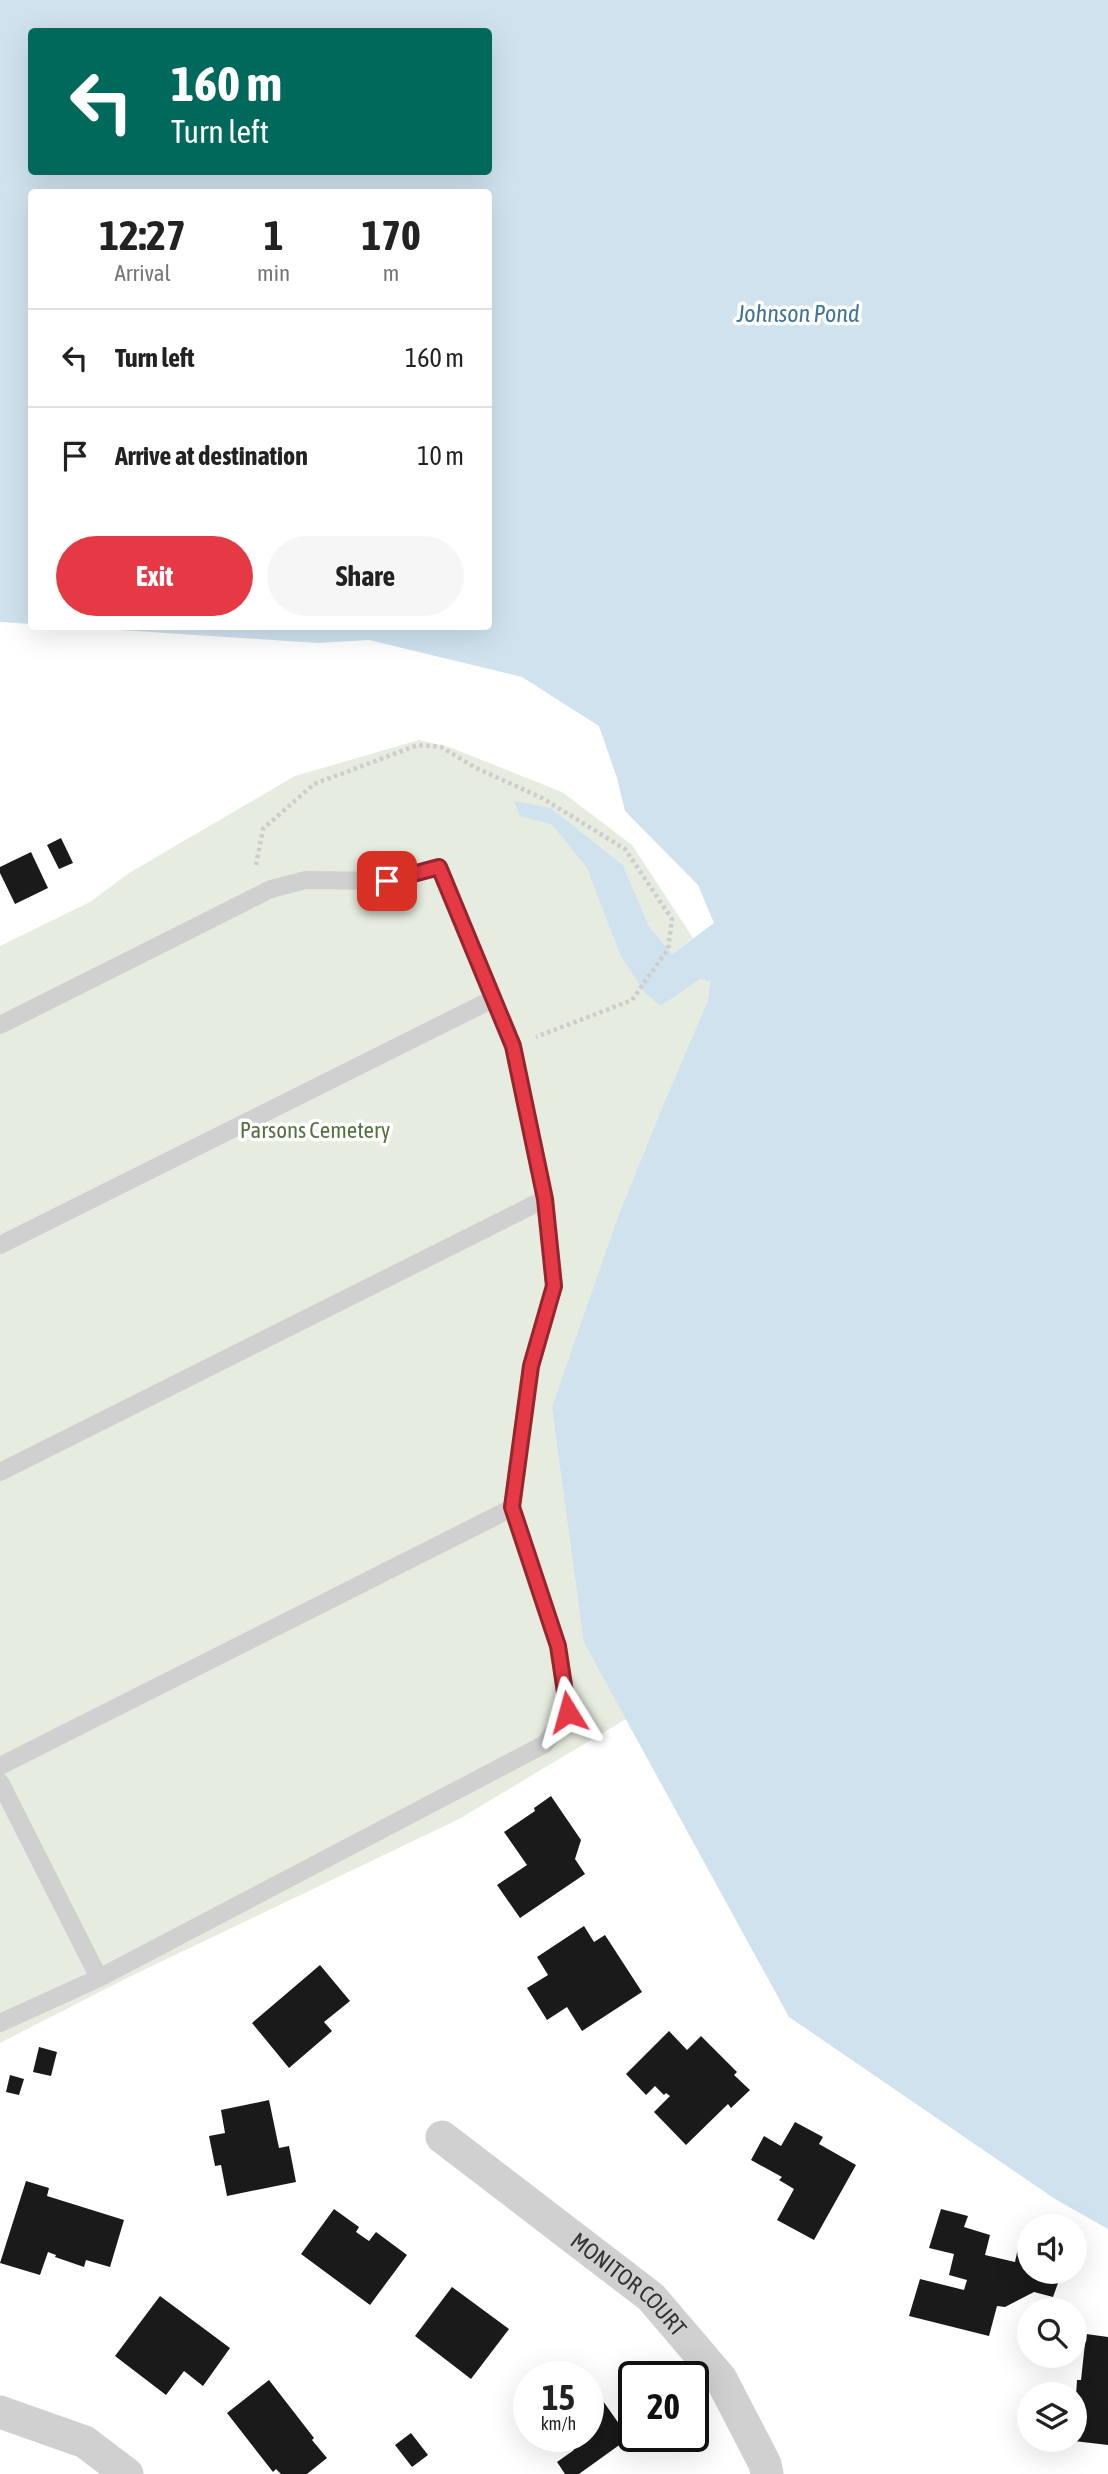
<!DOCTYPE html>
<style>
:root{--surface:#fff;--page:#f6f6f6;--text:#222;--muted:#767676;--line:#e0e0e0;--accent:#e63946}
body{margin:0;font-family:"Asap Condensed",sans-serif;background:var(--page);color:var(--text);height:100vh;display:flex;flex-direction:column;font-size:26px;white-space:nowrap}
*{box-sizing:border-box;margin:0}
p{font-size:23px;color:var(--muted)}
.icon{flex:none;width:38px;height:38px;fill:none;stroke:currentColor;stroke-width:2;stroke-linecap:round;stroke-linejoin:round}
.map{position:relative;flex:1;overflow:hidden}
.drawer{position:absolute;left:28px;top:189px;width:464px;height:441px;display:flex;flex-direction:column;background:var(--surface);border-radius:7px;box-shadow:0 7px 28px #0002}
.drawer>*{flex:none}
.guide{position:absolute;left:28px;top:28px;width:464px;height:147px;border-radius:7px;box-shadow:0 7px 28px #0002;background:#00695c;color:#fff;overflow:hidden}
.buttons{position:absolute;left:1017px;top:2214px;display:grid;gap:14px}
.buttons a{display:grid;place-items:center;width:70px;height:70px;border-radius:50%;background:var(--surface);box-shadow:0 7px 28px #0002;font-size:35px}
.speed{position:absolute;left:513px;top:2361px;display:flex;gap:14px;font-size:35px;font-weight:700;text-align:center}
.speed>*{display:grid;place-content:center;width:91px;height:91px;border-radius:50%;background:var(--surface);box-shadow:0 7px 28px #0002;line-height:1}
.speed small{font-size:18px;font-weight:400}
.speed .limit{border:4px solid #111;border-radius:10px;background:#fff;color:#111}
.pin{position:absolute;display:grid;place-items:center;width:60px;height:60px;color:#fff;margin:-30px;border-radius:14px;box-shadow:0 4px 10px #0006}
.me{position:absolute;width:77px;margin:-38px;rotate:352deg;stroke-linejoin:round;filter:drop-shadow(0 0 5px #0008)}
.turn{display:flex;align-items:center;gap:24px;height:147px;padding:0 28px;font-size:32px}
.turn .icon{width:91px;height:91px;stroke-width:2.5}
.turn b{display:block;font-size:49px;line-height:60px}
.eta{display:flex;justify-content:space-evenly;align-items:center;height:119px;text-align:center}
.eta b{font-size:42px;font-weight:700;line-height:49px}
.action{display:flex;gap:14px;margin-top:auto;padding:14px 28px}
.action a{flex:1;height:80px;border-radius:42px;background:var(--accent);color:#fff;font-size:28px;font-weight:700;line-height:80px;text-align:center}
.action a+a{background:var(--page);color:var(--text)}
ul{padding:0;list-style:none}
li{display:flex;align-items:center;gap:21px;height:98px;padding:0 28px;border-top:2px solid var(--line)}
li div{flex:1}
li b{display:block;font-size:26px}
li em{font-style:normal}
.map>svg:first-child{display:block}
.green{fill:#e6ecdf}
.water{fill:#cfe2ee;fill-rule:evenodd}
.building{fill:#1a1a1a}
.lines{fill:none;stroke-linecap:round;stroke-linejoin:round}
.path{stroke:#cdcdcd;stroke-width:4.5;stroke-dasharray:3.5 3.5;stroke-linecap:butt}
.lane{stroke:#d0d0d0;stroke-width:18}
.street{stroke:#d0d0d0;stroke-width:33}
.route-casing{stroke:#96252e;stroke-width:18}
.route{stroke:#e63946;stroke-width:12}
.labels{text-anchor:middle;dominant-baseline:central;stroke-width:7;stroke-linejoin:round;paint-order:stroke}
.park-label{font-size:23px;fill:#56703f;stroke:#fff}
.street-label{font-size:23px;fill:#333;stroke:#fff}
.water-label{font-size:24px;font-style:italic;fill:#3f7597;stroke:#fff}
</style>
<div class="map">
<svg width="1108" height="2474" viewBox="0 0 1108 2474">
<rect width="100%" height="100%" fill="#fff"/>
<polygon class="green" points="419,740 449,747 562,792 632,845 693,938 672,954 649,926 623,865 551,808 521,816 552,825 588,869 620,955 661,1006 701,979 710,980 708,1000 661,1110 619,1214 584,1643 626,1719 459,1819 129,1977 0,2043 0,946 90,902 129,873 295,776"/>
<path class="water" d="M0,0H1108V2229L1055,2199L789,2017L584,1643L552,1407L619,1214L661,1110L708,1000L710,981L701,979L661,1006L646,994L620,955L587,868L552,825L520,816L514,801L551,808L623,865L649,926L672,954L714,923L698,885L625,811L617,778L599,726L522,677L369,640L318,643L75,627L488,626V192H32L31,624L0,622ZM32,32H488V172H32Z"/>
<g class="building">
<polygon points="61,838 73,863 59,869 47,845"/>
<polygon points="31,852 48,888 15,904 0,873 0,867"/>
<polygon points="551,1796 581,1840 575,1859 585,1874 520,1918 497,1885 527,1865 504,1832 535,1811 534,1808"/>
<polygon points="584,1926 594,1942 605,1935 642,1992 582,2031 567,2007 547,2020 527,1988 548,1975 537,1957"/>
<polygon points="320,1965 350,2001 324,2022 332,2031 289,2068 252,2023"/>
<polygon points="669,2031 687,2050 701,2036 737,2072 734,2075 750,2090 731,2108 728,2104 686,2145 654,2112 670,2096 666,2093 664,2095 655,2086 646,2095 626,2074"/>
<polygon points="39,2047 57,2052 51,2076 33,2072"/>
<polygon points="10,2075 24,2079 19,2095 6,2092"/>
<polygon points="269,2100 279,2148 289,2146 296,2182 227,2196 221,2165 215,2166 209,2136 225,2133 221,2110"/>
<polygon points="795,2122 823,2137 819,2144 856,2165 814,2240 777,2220 794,2189 779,2180 782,2177 751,2160 764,2136 781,2146"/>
<polygon points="26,2181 49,2188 47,2196 124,2220 110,2267 86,2260 84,2267 55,2257 56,2255 48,2252 40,2275 0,2263"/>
<polygon points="334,2209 359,2227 356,2232 369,2241 376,2232 407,2255 370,2305 301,2254"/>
<polygon points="941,2209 968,2216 964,2227 990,2235 985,2255 1015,2262 1018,2248 1029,2252 1029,2272 1062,2272 1053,2297 1034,2292 1005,2307 997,2306 989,2336 909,2316 920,2279 964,2290 967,2280 949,2275 954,2254 929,2248"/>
<polygon points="452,2287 509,2329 471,2379 415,2336"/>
<polygon points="160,2296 230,2348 203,2386 184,2371 166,2395 115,2356"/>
<polygon points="1086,2334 1108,2337 1108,2445 1074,2441 1074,2400 1080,2400 1080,2396 1076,2396 1077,2380 1081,2380"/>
<polygon points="269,2380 314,2438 312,2440 327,2458 307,2474 281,2474 276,2469 273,2472 227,2413"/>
<polygon points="596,2391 629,2438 579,2474 565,2474 557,2462 574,2450 564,2436 588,2436 588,2397"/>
<polygon points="411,2433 428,2455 412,2467 395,2445"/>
</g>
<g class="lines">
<polyline class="path" points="256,865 263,829 314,784 418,745 441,747 476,768 542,798 625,849 672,919 668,949 632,1000 536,1037"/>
<g class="lane">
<polyline points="0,1025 271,889 306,880 387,881 439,867 513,1046 545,1199 554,1286 531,1366 512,1508 558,1646 568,1712 545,1744 99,1978 0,2023"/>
<polyline points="0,1245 493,999"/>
<polyline points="0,1472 545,1199"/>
<polyline points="0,1766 512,1508"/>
<polyline points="0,1782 99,1978"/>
</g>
<g class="street">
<path id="s1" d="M442,2137L651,2297L721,2379L765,2464L767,2474"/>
<polyline points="0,2412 85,2442 127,2474"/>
</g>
</g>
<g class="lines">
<defs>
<polyline id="route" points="387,881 439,867 513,1046 545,1199 554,1286 531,1366 512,1507 558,1646 568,1712"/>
</defs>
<use href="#route" class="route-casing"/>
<use href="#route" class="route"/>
</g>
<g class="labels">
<g class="park-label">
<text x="315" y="1130">Parsons Cemetery</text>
</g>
<g class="street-label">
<text stroke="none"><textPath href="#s1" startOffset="238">MONITOR COURT</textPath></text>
</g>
<g class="water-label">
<text x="798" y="313">Johnson Pond</text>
</g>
</g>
</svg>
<div class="buttons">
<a><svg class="icon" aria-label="sound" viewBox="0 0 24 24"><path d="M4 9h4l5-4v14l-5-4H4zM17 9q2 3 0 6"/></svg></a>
<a><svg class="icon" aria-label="search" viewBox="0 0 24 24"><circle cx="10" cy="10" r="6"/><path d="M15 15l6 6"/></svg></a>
<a><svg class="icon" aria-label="layers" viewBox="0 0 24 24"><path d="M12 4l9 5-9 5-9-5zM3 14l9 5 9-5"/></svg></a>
</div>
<div class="speed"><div>15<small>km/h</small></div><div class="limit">20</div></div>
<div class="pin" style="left:387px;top:881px;background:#d93025"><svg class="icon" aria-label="arrive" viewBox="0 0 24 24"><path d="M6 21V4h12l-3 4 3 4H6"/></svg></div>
<svg class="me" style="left:568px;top:1712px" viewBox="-20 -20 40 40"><path d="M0-17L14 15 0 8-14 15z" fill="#e63946" stroke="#fff" stroke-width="4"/></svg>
<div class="guide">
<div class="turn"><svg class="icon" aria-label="left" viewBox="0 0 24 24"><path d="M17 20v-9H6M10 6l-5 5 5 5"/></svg><div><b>160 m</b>Turn left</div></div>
</div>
<section class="drawer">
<div class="eta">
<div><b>12:27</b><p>Arrival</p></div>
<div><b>1</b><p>min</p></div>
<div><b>170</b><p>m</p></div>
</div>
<ul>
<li><svg class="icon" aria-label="left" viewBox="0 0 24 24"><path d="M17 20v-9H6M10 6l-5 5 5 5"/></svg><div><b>Turn left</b></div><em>160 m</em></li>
<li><svg class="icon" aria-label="arrive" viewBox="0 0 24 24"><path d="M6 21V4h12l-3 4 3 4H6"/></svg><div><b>Arrive at destination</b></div><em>10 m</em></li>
</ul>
<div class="action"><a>Exit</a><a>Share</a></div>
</section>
</div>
